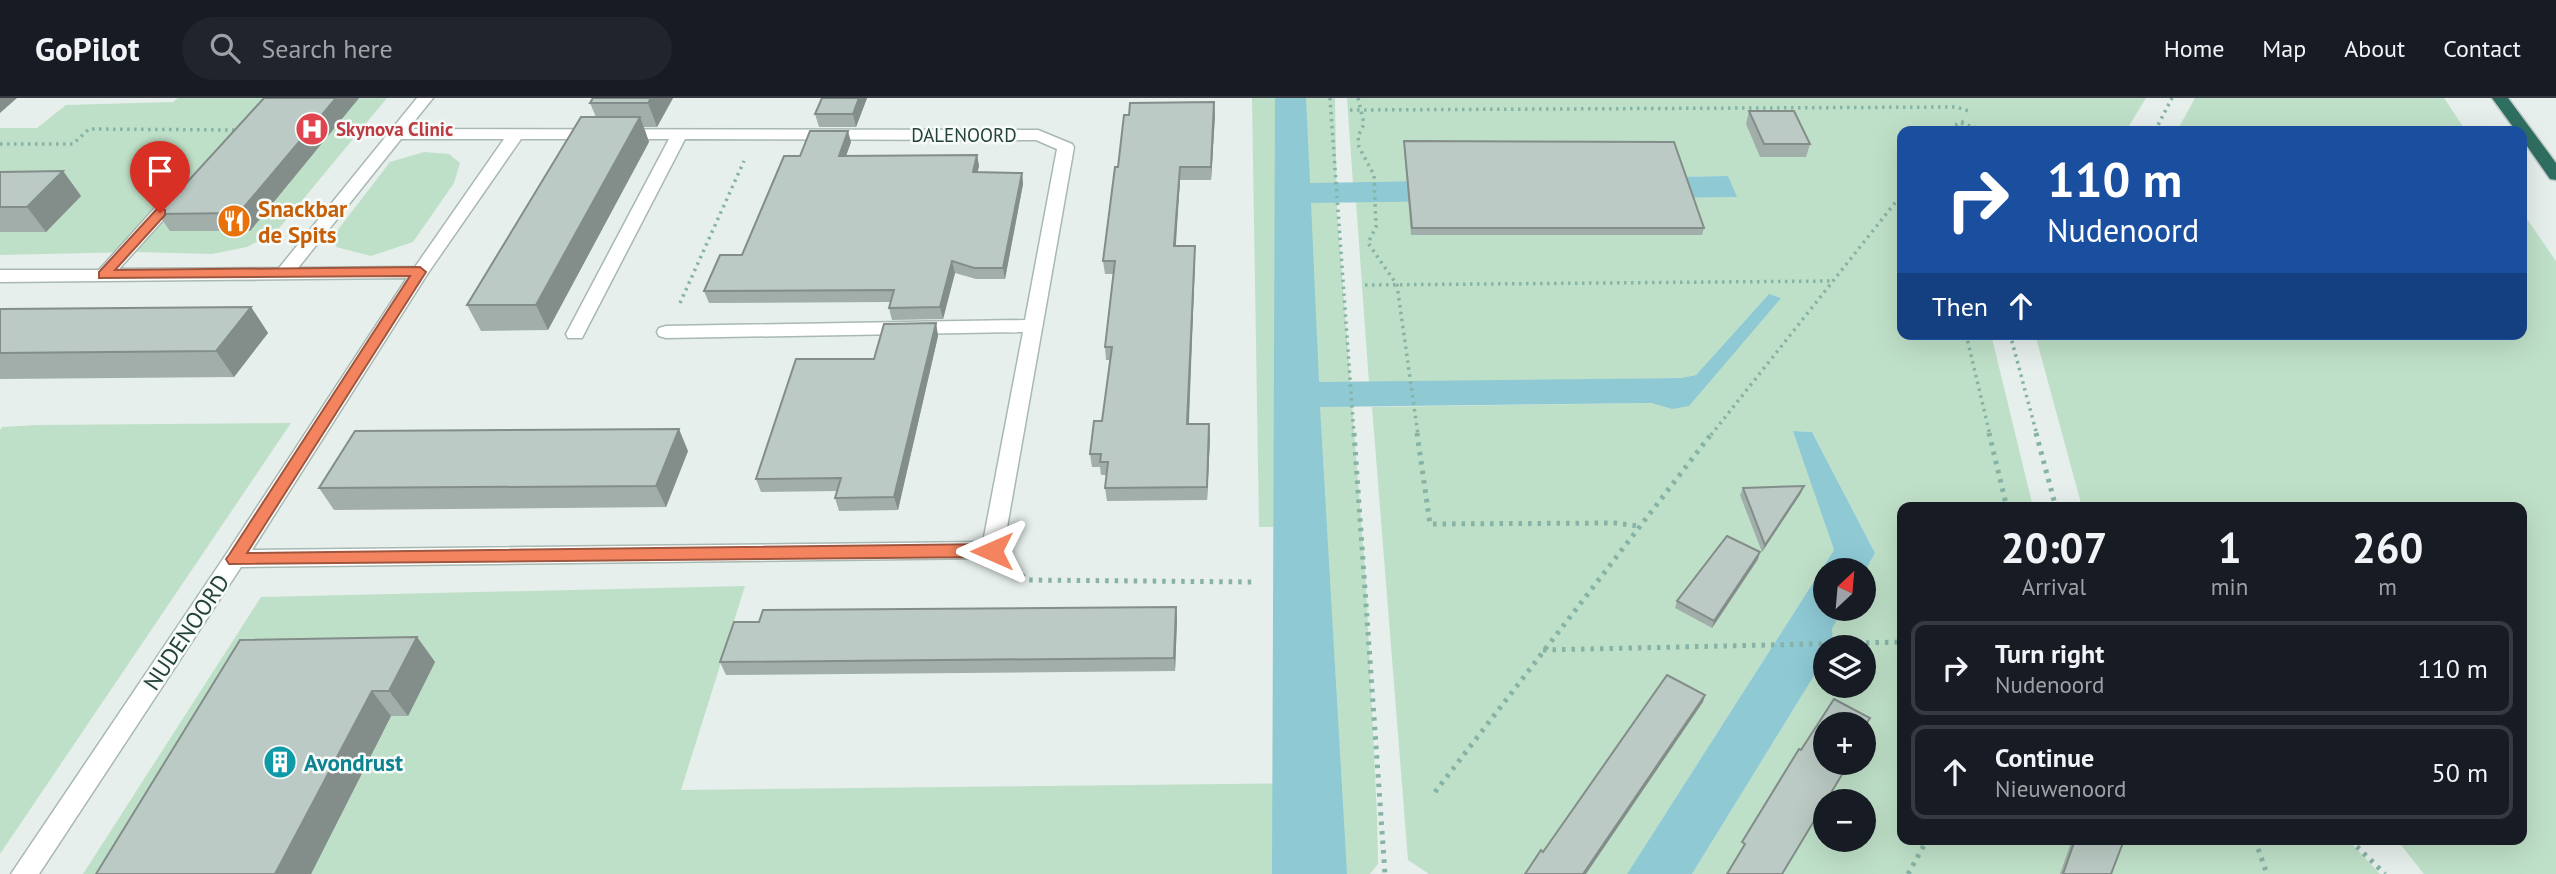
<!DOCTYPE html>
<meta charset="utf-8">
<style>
:root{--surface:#171b24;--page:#20242c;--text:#f1f3f6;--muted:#9ea1a6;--line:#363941}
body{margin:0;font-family:"PT Sans",sans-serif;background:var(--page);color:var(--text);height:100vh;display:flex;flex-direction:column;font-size:26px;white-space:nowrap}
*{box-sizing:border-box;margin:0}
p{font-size:23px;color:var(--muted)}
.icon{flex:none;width:38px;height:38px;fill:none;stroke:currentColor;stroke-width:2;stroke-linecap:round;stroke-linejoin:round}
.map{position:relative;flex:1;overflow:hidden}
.side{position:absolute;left:1897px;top:404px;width:630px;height:343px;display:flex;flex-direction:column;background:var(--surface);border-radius:14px;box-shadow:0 7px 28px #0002}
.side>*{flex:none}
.hud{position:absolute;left:1897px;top:28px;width:630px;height:214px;border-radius:14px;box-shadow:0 7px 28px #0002;background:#1a4fa0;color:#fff;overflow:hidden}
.needle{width:46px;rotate:26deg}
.buttons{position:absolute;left:1813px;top:460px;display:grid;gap:14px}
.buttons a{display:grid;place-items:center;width:63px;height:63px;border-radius:50%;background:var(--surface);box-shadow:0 7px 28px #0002;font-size:35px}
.pin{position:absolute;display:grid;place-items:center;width:60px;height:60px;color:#fff;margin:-72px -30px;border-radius:50% 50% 50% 0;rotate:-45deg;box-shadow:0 0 7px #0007}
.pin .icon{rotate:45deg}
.me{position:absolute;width:77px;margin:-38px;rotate:270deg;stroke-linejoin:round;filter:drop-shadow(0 0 5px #0008)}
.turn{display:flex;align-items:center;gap:24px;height:147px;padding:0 35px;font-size:32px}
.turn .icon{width:91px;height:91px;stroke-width:2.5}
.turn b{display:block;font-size:49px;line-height:60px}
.then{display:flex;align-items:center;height:66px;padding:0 35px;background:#0003;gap:14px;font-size:26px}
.eta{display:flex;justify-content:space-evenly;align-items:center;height:119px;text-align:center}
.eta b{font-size:42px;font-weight:700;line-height:49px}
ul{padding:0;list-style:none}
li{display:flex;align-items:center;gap:21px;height:94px;margin:0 14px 10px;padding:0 21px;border:4px solid var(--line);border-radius:14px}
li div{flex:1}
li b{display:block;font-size:26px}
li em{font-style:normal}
header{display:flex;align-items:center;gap:42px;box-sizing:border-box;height:98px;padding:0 35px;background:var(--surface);border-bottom:2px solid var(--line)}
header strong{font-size:33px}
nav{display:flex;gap:38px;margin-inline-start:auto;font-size:24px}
.search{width:490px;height:63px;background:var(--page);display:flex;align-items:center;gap:18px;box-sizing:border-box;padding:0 24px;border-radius:38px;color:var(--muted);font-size:26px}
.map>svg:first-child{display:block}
.green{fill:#bfe0c8;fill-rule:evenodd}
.water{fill:#8ec9d4}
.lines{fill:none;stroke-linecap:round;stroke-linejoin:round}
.minor-casing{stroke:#a8b8b2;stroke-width:3}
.highway-casing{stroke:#c2cac8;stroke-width:3}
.path-far1{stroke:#86b3a5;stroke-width:3.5;stroke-dasharray:2.5 4.5;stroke-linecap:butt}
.path{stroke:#86b3a5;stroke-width:5;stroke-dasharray:3.5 6;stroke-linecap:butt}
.minor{fill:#fff;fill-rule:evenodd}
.highway{fill:#2f6f62;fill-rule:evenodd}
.wall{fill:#a1aea9}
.shaded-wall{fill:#838d89}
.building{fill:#bbcac4;stroke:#838d89;stroke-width:2}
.route{fill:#f4845f;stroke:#9f563e;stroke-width:2}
.labels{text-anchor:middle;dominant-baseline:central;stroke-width:5;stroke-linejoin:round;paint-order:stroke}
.far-health-label{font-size:19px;font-weight:bold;fill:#be3a42;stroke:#f7fbf9;text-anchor:start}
.far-street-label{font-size:19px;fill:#24423a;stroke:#f7fbf9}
.food-label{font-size:23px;font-weight:bold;fill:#c56008;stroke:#f7fbf9;text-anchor:start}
.street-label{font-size:23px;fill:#24423a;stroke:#f7fbf9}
.culture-label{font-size:23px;font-weight:bold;fill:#0d838f;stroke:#f7fbf9;text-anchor:start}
</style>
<header>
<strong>GoPilot</strong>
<div class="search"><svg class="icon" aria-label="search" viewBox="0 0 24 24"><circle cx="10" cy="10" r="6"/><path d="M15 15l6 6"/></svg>Search here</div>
<nav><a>Home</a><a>Map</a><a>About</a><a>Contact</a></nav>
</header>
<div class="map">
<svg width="2556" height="776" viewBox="0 0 2556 776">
<rect width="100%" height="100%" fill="#e6efeb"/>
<g class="green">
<polygon points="178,0 387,0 276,134 247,149 212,156 135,154 0,157 0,30 37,30 66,7 173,4"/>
<polygon points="1252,0 1335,0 1337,113 1366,486 1377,718 1378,766 1370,776 83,776 261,499 745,488 681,692 1324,685 1312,429 1259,429"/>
<path d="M1347,0H2146L2126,33H1902V236H1991L2033,409L1902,410V742H2348L2380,776H1692L1825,560V588H1864V550L1832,549V531L1843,511H1864V475L1875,455L1812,334L1794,333L1834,452L1627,776H1429L1408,762L1372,309L1651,305L1672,311L1769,196L1696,277L1681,280L1369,285L1356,103L1736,99L1728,78L1353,85ZM1825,626H1864V665H1825ZM1825,704H1864V742H1825Z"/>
<polygon points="2195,0 2444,0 2466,33 2177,33"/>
<polygon points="424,54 449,56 460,65 454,85 413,144 371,158 336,149 334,137 390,64"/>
<polygon points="2522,114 2556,163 2556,776 2424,776 2397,742 2522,742 2522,410 2082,409 2035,236 2522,236"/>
<polygon points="291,325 0,756 0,332 2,329 38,327"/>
</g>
<g class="water">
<polygon points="1275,0 1306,0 1310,85 1728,78 1737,99 1311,105 1319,284 1681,280 1696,277 1769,196 1781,200 1689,308 1672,311 1651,305 1320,309 1347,776 1272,776"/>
<polygon points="1793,333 1812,334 1875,455 1864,475 1864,472 1825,472 1825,511 1843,511 1832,531 1833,548 1825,550 1825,560 1692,776 1627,776 1834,452"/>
</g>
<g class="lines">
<defs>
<path id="minor" d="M417,0H433L408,31L1038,32L1072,46L1074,49L1003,452L1000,458L992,460L241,469L39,776H11L227,455L407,180L0,184V172H99L172,91H184L186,95L184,99L119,171L279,170ZM401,41H504L415,169L298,170ZM521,41H669L566,236L568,240H582L584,236L685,41L1036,42L1057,51L1025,222L666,228L659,230L657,234L659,238L666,240L1023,234L983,444L252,452L428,175Z"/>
<polygon id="highway" points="2492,0 2508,0 2556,65 2556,82 2550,81 2522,41 2522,33 2516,33"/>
</defs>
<use href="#minor" class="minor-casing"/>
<use href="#highway" class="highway-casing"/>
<g class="path-far1">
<polyline points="1330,0 1354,337"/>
<polyline points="1358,0 1364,26 1358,38 1359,49 1374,77 1376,129 1368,145 1397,187 1418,337"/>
<polyline points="1350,12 1956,9 1972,14"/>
<polyline points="1961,25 1986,33"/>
<polyline points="1951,33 1957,26 1965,23"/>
<polyline points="2155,33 2172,0"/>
<polyline points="0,46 73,46 89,31 236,32"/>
<polyline points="1365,187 1834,183"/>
<polyline points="680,205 744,63"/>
<polyline points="1966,236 1990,337"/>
<polyline points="2010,236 2037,337"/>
<polyline points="1711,337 1902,96"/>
</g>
<g class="path">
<polyline points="1354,335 1385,776"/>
<polyline points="1417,335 1430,426 1615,425 1639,428"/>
<polyline points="1989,335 2007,410"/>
<polyline points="2036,335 2056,410"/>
<polyline points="1014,471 1028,482 1253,484"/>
<polyline points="1543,552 1902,544"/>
<polyline points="1435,694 1712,335"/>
<polyline points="2255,742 2267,776"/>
<polyline points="2350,742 2385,776"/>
<polyline points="1908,776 1927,742"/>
</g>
<use href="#minor" class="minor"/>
<use href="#highway" class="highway"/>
</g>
<g class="wall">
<polygon points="359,0 250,133 170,133 158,116"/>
<polygon points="593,0 673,0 657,29 644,29 649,44 548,232 481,233 467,207 596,19 590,5"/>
<polygon points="822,0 867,0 856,29 819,29 815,16"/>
<polygon points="1749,13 1810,46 1806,59 1760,59 1746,26"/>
<polygon points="1215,17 1211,82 1180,82 1175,148 1195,161 1189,326 1210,339 1207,402 1107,403 1105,390 1107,377 1101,377 1100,369 1092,369 1090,356 1102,323 1110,262 1106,262 1105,249 1113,176 1105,176 1103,163 1118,69"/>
<polygon points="1404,43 1704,130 1702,137 1411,137 1404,50"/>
<polygon points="851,44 846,58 977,57 979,68 977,74 1022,75 1023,86 1005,181 976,181 955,175 943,221 892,222 889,210 891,204 709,205 704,193 742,157 800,58"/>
<polygon points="63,73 81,98 46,134 0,134 0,74"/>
<polygon points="251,209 268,235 234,279 0,281 0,211"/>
<polygon points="936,225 938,238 898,412 839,413 835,400 837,393 761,394 756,381 874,261"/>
<polygon points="688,353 666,409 334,412 319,390"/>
<polygon points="1743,390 1801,395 1762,454 1740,397"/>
<polygon points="1758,461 1712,530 1675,510 1677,503"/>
<polygon points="1176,509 1177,522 1175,573 726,577 720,564 759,524"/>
<polygon points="417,539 435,564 408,618 391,618 311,776 96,776"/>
<polygon points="2072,742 2124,742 2111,776 2060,776"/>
</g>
<g class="shaded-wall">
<polygon points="0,0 17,0 0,15"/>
<polygon points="336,0 359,0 250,133 239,115"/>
<polygon points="651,0 673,0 657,29 648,5"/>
<polygon points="859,0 867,0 856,29 853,16"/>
<polygon points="1214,4 1215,17 1211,82 1211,69"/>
<polygon points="640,19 649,44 548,232 536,207"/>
<polygon points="848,33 851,44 842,69 839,58"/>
<polygon points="977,57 979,68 975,86 973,74"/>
<polygon points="1180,69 1180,82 1175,161 1174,148"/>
<polygon points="63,73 81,98 46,134 27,109"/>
<polygon points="1022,75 1023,86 1005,181 1003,170"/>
<polygon points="1195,148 1195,161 1188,339 1187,326"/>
<polygon points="952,163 955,175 943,221 940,209"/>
<polygon points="251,209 268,235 234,279 216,253"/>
<polygon points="936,225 938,238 898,412 894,399"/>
<polygon points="1209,326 1210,339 1207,402 1207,389"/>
<polygon points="679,331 688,353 666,409 656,388"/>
<polygon points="1804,388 1801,395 1762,454 1765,447"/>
<polygon points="1760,454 1758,461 1712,530 1714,523"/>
<polygon points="1176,509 1177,522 1175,573 1174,560"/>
<polygon points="417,539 435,564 408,618 389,593"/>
<polygon points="372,593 391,618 311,776 275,776"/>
<polygon points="1705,597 1703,604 1586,776 1583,776"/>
</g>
<g class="building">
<polygon points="264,0 336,0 239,115 158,116"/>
<polygon points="593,0 651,0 648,5 590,5"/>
<polygon points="822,0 859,0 853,16 815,16"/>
<polygon points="1214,4 1211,69 1180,69 1174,148 1195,148 1187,326 1209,326 1207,389 1105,390 1108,364 1100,364 1101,356 1090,356 1094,323 1102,323 1112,249 1105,249 1115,163 1103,163 1115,69 1118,69 1124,17 1129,17 1130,5"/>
<polygon points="1749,13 1794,13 1810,46 1764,46"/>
<polygon points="581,19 640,19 536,207 467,207"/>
<polygon points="810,33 848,33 839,58 977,57 973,74 1022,75 1003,170 974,170 952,163 940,209 889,210 894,192 704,193 720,157 742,157 784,58 800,58"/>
<polygon points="1404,43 1674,44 1704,130 1412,130"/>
<polygon points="63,73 27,109 0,109 0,74"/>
<polygon points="251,209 216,253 0,255 0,211"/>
<polygon points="936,225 894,399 835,400 841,380 756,381 796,261 874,261 884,226"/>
<polygon points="679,331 656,388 319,390 355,333"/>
<polygon points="1804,388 1765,447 1743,390"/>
<polygon points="1727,438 1760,454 1714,523 1677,503"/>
<polygon points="1176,509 1174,560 720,564 734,524 759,524 763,512"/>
<polygon points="417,539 389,593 372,593 275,776 96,776 240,542"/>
<polygon points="1667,577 1705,597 1583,776 1525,776 1541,752 1543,754"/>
<polygon points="1834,601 1870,620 1864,629 1864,626 1825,626 1825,665 1841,665 1837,672 1843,675 1782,776 1727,776 1745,746 1742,744 1799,651 1801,652"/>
<polygon points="2075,742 2124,742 2111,776 2063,776"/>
</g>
<polygon class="route" points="160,111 165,112 165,117 115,172 420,169 426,174 247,455 992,446 1000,453 992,459 229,466 226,461 229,457 410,178 99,180 99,174 156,112"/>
<defs>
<symbol id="hospital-disc" viewBox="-11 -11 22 22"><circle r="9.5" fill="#e0444e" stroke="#f7fbf9"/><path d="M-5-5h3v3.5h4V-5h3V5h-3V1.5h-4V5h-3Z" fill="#fff"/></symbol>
<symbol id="restaurant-disc" viewBox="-11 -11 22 22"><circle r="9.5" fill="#e8710a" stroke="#f7fbf9"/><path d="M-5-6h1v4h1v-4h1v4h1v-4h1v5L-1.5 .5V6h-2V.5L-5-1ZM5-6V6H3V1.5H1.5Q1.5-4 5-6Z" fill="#fff"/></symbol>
<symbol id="building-disc" viewBox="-11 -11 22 22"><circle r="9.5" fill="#0f9aa8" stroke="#f7fbf9"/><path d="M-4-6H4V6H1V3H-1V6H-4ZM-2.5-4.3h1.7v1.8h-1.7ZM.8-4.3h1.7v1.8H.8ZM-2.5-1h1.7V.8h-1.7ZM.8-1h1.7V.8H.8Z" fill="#fff"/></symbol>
</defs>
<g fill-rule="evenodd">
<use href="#hospital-disc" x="293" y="12" width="38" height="38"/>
<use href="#restaurant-disc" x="215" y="104" width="38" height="38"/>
<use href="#building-disc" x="261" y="645" width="38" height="38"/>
</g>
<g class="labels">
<g class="far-health-label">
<text x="336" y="31">Skynova Clinic</text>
</g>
<g class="far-street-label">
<text x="964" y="37">DALENOORD</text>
</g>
<g class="food-label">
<text x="258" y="110">Snackbar<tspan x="258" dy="26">de Spits</tspan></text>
</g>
<g class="street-label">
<text transform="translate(186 534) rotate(-56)">NUDENOORD</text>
</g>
<g class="culture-label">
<text x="304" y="664">Avondrust</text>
</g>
</g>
</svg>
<div class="buttons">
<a><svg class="needle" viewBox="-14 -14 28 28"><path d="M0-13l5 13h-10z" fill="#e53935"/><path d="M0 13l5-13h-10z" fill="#9ea1a6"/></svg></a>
<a><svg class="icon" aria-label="layers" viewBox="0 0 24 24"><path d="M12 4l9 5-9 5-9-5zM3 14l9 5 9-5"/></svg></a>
<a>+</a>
<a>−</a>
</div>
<div class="pin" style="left:160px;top:115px;background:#d93025"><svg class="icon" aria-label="arrive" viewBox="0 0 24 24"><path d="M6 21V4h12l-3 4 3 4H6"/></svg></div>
<svg class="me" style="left:992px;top:453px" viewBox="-20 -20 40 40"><path d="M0-17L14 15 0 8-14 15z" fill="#f4845f" stroke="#fff" stroke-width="4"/></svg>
<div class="hud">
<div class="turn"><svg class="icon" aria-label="right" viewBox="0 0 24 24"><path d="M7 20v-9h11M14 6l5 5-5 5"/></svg><div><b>110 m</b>Nudenoord</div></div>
<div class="then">Then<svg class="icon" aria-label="ahead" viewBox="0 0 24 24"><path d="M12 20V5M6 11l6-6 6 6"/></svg></div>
</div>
<section class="side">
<div class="eta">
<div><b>20:07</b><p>Arrival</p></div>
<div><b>1</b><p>min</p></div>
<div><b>260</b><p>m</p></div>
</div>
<ul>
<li><svg class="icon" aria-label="right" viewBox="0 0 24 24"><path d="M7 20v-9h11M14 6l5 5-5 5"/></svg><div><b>Turn right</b><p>Nudenoord</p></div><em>110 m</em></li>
<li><svg class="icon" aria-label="ahead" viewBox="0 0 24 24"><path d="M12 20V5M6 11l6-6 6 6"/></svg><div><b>Continue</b><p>Nieuwenoord</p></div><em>50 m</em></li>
</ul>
</section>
</div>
